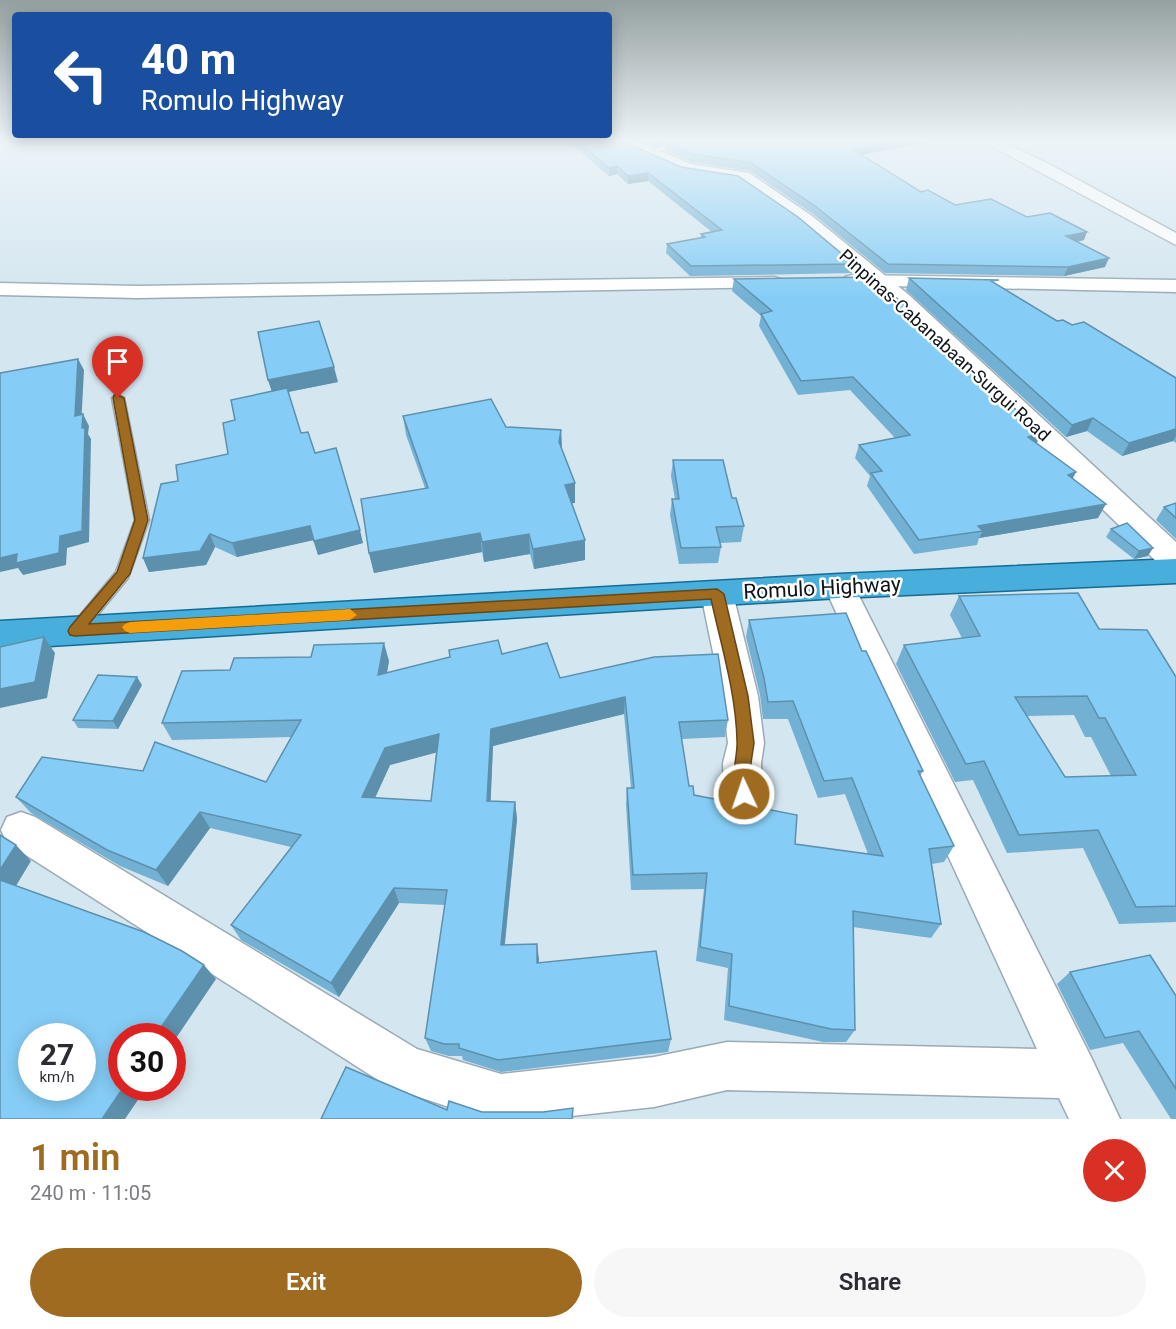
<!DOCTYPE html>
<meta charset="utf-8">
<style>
:root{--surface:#fff;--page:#f7f7f7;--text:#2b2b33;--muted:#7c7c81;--accent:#9e6b21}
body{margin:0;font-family:Roboto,sans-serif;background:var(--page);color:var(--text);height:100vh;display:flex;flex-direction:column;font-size:22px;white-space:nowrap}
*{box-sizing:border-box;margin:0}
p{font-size:20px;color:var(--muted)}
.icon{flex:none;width:33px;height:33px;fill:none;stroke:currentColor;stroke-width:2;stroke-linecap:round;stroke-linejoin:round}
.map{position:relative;height:1119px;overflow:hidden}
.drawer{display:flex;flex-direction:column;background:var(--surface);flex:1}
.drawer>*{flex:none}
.guide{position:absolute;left:12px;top:12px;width:600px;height:126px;border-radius:6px;box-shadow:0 3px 15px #0003;background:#1a4fa0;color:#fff;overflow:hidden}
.speed{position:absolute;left:18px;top:1023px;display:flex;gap:12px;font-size:30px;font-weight:700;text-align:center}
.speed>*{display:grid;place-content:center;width:78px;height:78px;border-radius:50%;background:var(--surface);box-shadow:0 3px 15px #0003;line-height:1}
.speed small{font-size:15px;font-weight:400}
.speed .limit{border:9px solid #d22;background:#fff;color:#111}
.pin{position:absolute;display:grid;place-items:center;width:51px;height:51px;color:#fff;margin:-62px -26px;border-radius:50% 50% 50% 0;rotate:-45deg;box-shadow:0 0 6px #0007}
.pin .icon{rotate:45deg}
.me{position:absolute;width:66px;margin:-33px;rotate:357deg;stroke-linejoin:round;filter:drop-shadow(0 0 4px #0008)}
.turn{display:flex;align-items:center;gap:21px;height:126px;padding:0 30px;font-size:27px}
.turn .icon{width:78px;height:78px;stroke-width:2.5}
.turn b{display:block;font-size:42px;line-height:51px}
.round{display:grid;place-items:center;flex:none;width:63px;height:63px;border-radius:32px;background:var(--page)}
.head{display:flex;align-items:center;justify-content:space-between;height:102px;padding:0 30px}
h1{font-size:36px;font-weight:600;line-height:45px;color:var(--accent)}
.primary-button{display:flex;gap:12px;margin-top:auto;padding:12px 30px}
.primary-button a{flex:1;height:69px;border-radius:36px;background:var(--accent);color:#fff;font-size:24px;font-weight:600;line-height:69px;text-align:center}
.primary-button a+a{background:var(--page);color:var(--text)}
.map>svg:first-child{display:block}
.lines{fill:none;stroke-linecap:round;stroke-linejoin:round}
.service-casing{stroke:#9aabb5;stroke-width:3}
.minor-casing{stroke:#9aabb5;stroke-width:3}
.tertiary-casing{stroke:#9aabb5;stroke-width:3}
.trunk-casing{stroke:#166b92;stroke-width:3}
.service{fill:#fff;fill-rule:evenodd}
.minor{fill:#fff;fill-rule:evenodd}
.tertiary{fill:#fff;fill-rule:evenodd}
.trunk{fill:#48aedc;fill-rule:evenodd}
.wall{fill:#72b0d4;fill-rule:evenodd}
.shaded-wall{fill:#5d90ac}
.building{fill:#85cdf6;stroke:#5d90ac;stroke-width:1.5;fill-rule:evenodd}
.route{fill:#9e6b21;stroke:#674615;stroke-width:1.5}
.slow{fill:#f59e0b}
.labels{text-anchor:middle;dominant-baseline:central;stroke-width:5;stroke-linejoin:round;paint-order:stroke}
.far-street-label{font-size:18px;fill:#0e1418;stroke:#fff}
.street-label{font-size:21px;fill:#0e1418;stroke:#fff}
</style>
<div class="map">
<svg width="1176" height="1119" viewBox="0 0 1176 1119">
<rect width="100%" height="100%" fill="#d4e6f0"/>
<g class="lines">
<defs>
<g id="service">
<polygon points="680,142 685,144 647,154 643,152"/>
<polygon points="118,394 124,398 149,520 128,578 81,635 75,637 69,635 67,631 116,572 135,520 112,398"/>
</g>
<g id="minor">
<polygon points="984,142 1003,142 1047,163 1176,233 1176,245"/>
<polygon points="852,275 1176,280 1176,292 845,285 842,281 845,277"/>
<polygon points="774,277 781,279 784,283 781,287 137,298 0,295 0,283 137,286"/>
<polygon points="839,575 850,578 854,586 1091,1057 1120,1119 1069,1119 1059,1098 727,1090 654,1107 544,1119 485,1119 389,1087 7,843 1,830 7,817 21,812 35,817 417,1049 501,1074 654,1057 727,1042 1037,1049 824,586 828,578"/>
<polygon points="717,583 728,586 733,594 758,696 764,743 761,763 762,794 757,806 743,811 729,806 724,794 723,763 728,743 722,696 701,594 706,586"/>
</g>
<polygon id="tertiary" points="616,142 638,142 691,164 749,173 812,216 909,295 1176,542 1176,573 1164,569 893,305 798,224 738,182 681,173 618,145"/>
<polygon id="trunk" points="1176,559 1176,583 839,598 0,649 0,621 839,574"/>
</defs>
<use href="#service" class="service-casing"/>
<use href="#minor" class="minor-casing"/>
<use href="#tertiary" class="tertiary-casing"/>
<use href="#trunk" class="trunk-casing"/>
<use href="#service" class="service"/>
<use href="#minor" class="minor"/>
<use href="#tertiary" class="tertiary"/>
<use href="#trunk" class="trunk"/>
</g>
<g class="wall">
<polygon points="569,142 623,142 854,264 852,273 690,276 666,253 667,244 701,238 701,234 712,232 648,181 628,184 617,174 609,176"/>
<polygon points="644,142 928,142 861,155 921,192 955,205 1027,217 1084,240 1077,242 1105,267 1064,276 885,273 813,214 750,171 692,162 666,151 667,144 668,143 655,147"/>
<polygon points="909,278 997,284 1057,321 1072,325 1176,378 1176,443 1173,441 1122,456 1087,431 1066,437 906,290"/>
<polygon points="734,279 1041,433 1037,443 1073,478 1098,518 979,538 977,545 914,554 867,486 870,476 855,458 859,445 895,438 850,390 798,395 759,326 761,316 732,291"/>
<polygon points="268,380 338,382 288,392 301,433 315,453 363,543 318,555 313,540 237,557 215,547 206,565 149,572 143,558 178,481 228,454 235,420 272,391"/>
<polygon points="403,416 506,427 561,430 562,449 575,483 575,503 572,503 585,560 534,569 530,554 484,562 482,552 374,573 369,553 425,488 406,435"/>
<polygon points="673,460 732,498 744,526 741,542 720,543 721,547 718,563 679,564 670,515 672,499 675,499 671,476"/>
<polygon points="1176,503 1176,539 1156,520 1164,507"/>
<polygon points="1111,529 1148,556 1134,559 1106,537"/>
<path d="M959,596L1099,629L1176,677V922L1119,924L1083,848L1007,853L973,780L955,782L896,664L904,645L962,638L950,615ZM1074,715L1085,737H1091L1111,776L1065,777L1027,716Z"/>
<path d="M749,620L862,651L923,771L920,776L954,846L944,862L932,864L941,924L931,938L853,927L855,1030L846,1042H823L724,1020L728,968L696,961L704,889L631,890L626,804L627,788H631L624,714L493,746L490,801L515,802L517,819L505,945L539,959V963L671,1039L668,1052L501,1072L463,1060L462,1056H449L431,1051L425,1038L445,905L399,903L339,997L241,940L231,925L291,847L210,828L168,886L120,866L31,813L16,797L143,771L266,782L291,737L172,740L162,723L230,670L389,661L387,673L502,654L560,678L728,720L725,737L681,739L689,786L694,795L795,844L868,854L845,794L818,798L788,719H763L760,695L746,637ZM436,752L431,801L375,798L390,765Z"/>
<polygon points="142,685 118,729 78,728 73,720"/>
<polygon points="1070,972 1176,996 1176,1119 1171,1119 1123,1043 1090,1050 1057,984"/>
</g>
<g class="shaded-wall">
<polygon points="655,142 672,142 655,147"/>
<polygon points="889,142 928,142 850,157 852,149"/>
<polygon points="617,166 617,174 609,176 609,168"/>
<polygon points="648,173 648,181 628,184 628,176"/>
<polygon points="1087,232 1084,240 1062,245 1066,236"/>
<polygon points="1109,258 1105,267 1064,276 1068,267"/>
<polygon points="78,359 84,370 81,427 75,416"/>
<polygon points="334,367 338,382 273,395 268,380"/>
<polygon points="83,414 89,426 88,434 91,439 89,542 67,548 66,565 23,575 18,568 0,572 0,558 60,536 82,428"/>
<polygon points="1093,418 1087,431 1066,437 1072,425"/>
<polygon points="1176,429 1176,436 1173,441 1122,456 1129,443"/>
<polygon points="561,430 562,450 559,442"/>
<polygon points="1041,433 1035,447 1028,437"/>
<polygon points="1076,472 1069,486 1068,475"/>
<polygon points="575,483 575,503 566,504 565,485"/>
<polygon points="1106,504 1098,518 979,538 983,531 978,526"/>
<polygon points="310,526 314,540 237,557 232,543"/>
<polygon points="360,530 363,543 318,555 314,541"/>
<polygon points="480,533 482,552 374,573 369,553"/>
<polygon points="210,534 215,547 206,565 149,572 143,558"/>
<polygon points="529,534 530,554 484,562 482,542"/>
<polygon points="585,540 585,560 534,569 533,549"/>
<polygon points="1153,548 1148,556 1134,559 1139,551"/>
<polygon points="44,637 55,653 47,698 0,708 0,689"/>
<polygon points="384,643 389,661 383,693 378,675"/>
<polygon points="137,677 142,685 118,729 113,721"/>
<polygon points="625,697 624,714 493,746 490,818 487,801 491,729"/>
<polygon points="439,734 442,751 390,765 368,813 362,797 385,748"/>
<polygon points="515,802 517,819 503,959 501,945"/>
<polygon points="200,812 210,828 168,886 156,870"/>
<polygon points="16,845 31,861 11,894 0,883 0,870"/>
<polygon points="394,888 399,903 339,997 331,983"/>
<polygon points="537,944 539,959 538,978 537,963"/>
<polygon points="204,965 216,979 172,1044 172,1036 155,1036"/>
<polygon points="123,1088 146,1088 125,1119 102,1119"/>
</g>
<g class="building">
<polygon points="578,142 624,142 681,167 738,176 798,217 854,264 691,266 667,244 705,237 701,234 722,230 648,173 628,176 617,166 609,168"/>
<polygon points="672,142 889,142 852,149 921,192 928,190 955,205 991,199 1027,217 1050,213 1087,232 1066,236 1109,258 1068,267 888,264 815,206 751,163 692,154 667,144"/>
<polygon points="874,277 1041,433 1028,437 1076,472 1068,475 1106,504 978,526 983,531 919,540 871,473 882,471 859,445 910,435 853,377 801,381 761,314 772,311 734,279"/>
<polygon points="909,278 999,280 991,281 1057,321 1063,320 1072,325 1084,322 1176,378 1176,429 1129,443 1093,418 1072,425"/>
<polygon points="319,321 334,367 268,380 258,332"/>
<polygon points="78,359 75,416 83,414 82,428 85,428 82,531 60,536 59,553 16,563 17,554 0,558 0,373"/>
<polygon points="287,388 301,433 308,432 315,453 336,448 360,530 314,541 310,526 232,543 210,534 200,551 143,558 161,484 178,481 176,465 228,454 223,423 235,420 231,400"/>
<polygon points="491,399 506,427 561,430 559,442 575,483 565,485 585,540 533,549 529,534 482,542 480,533 369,553 361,499 428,488 403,416"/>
<polygon points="673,460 723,460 732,498 736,498 744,526 716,527 721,547 681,548 672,499 679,499"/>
<polygon points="1176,503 1176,518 1164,507"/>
<polygon points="1127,523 1153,548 1139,551 1111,529"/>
<path d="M1078,593L1099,629L1147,630L1176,677V906L1136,907L1098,830L1019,835L984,761L966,764L904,645L980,636L959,596ZM1087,696L1099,718H1105L1136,775L1065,777L1015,697Z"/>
<path d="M846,613L862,651H866L923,771H918L954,846L929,849L941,924L853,911L855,1030L831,1029L729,1006L732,954L700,947L707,873L633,875L627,788H634L625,697L491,729L487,801L515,802L501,945L537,944V963L656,951L671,1039L498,1060L459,1048V1044H444L425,1038L447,890L394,888L331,983L231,925L301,835L200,812L156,870L107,850L16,797L42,757L143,771L155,742L266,782L301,720L162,723L182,671L230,670L234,658L311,657L314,645L384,643L378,675L450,657L449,650L498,640L502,654L547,643L560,678L654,657L718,654L728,720L679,722L689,786H693L694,795L797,815L795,844L883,856L852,778L824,781L793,701L768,702L764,678L749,620ZM439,734L431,801L362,797L385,748Z"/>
<polygon points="44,637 35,682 0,689 0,647"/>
<polygon points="98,675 137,677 113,721 73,720"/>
<polygon points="0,835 16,845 0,870"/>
<path d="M0,880L144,932L182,951L204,965L155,1036H122V1088H123L102,1119H0ZM32,1036H82V1088H32Z"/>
<polygon points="1150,955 1176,996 1176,1089 1139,1031 1105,1038 1070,972"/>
<polygon points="346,1067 447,1110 449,1101 482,1112 543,1112 573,1108 572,1119 321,1119"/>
</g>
<linearGradient id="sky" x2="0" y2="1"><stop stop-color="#95a0a0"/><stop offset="0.47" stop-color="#ecf4f8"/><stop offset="1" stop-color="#ecf4f8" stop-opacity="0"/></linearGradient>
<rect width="1176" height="299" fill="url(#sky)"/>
<path class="route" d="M114,395H118L124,398L148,520L130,574L89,624L717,589L724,594L748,696L754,743L751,763L752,794L750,800L744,802L737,800C728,781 738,760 737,741C736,693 721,645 711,599L75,636L70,635L68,631L70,627L117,572L135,520L113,398Z"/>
<polygon class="slow" points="350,609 357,615 350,620 130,633 125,631 122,627 125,624 130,622"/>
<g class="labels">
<g class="far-street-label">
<text transform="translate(945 345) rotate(42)">Pinpinas-Cabanabaan-Surgui Road</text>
</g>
<g class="street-label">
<text transform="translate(822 588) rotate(-3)">Romulo Highway</text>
</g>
</g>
</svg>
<div class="speed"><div>27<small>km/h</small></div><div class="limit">30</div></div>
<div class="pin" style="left:118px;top:398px;background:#d93025"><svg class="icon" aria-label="arrive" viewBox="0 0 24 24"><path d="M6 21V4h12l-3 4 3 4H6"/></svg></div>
<svg class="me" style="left:744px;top:794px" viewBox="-20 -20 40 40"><circle r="17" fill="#9e6b21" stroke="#fff" stroke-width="3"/><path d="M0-11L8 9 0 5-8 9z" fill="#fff"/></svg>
<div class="guide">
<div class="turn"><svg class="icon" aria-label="left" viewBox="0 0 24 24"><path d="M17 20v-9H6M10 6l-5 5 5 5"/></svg><div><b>40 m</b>Romulo Highway</div></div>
</div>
</div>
<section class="drawer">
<div class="head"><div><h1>1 min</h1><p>240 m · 11:05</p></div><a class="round" style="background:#d93025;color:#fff"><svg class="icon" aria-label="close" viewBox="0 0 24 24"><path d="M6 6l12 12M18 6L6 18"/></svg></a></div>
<div class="primary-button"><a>Exit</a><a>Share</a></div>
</section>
